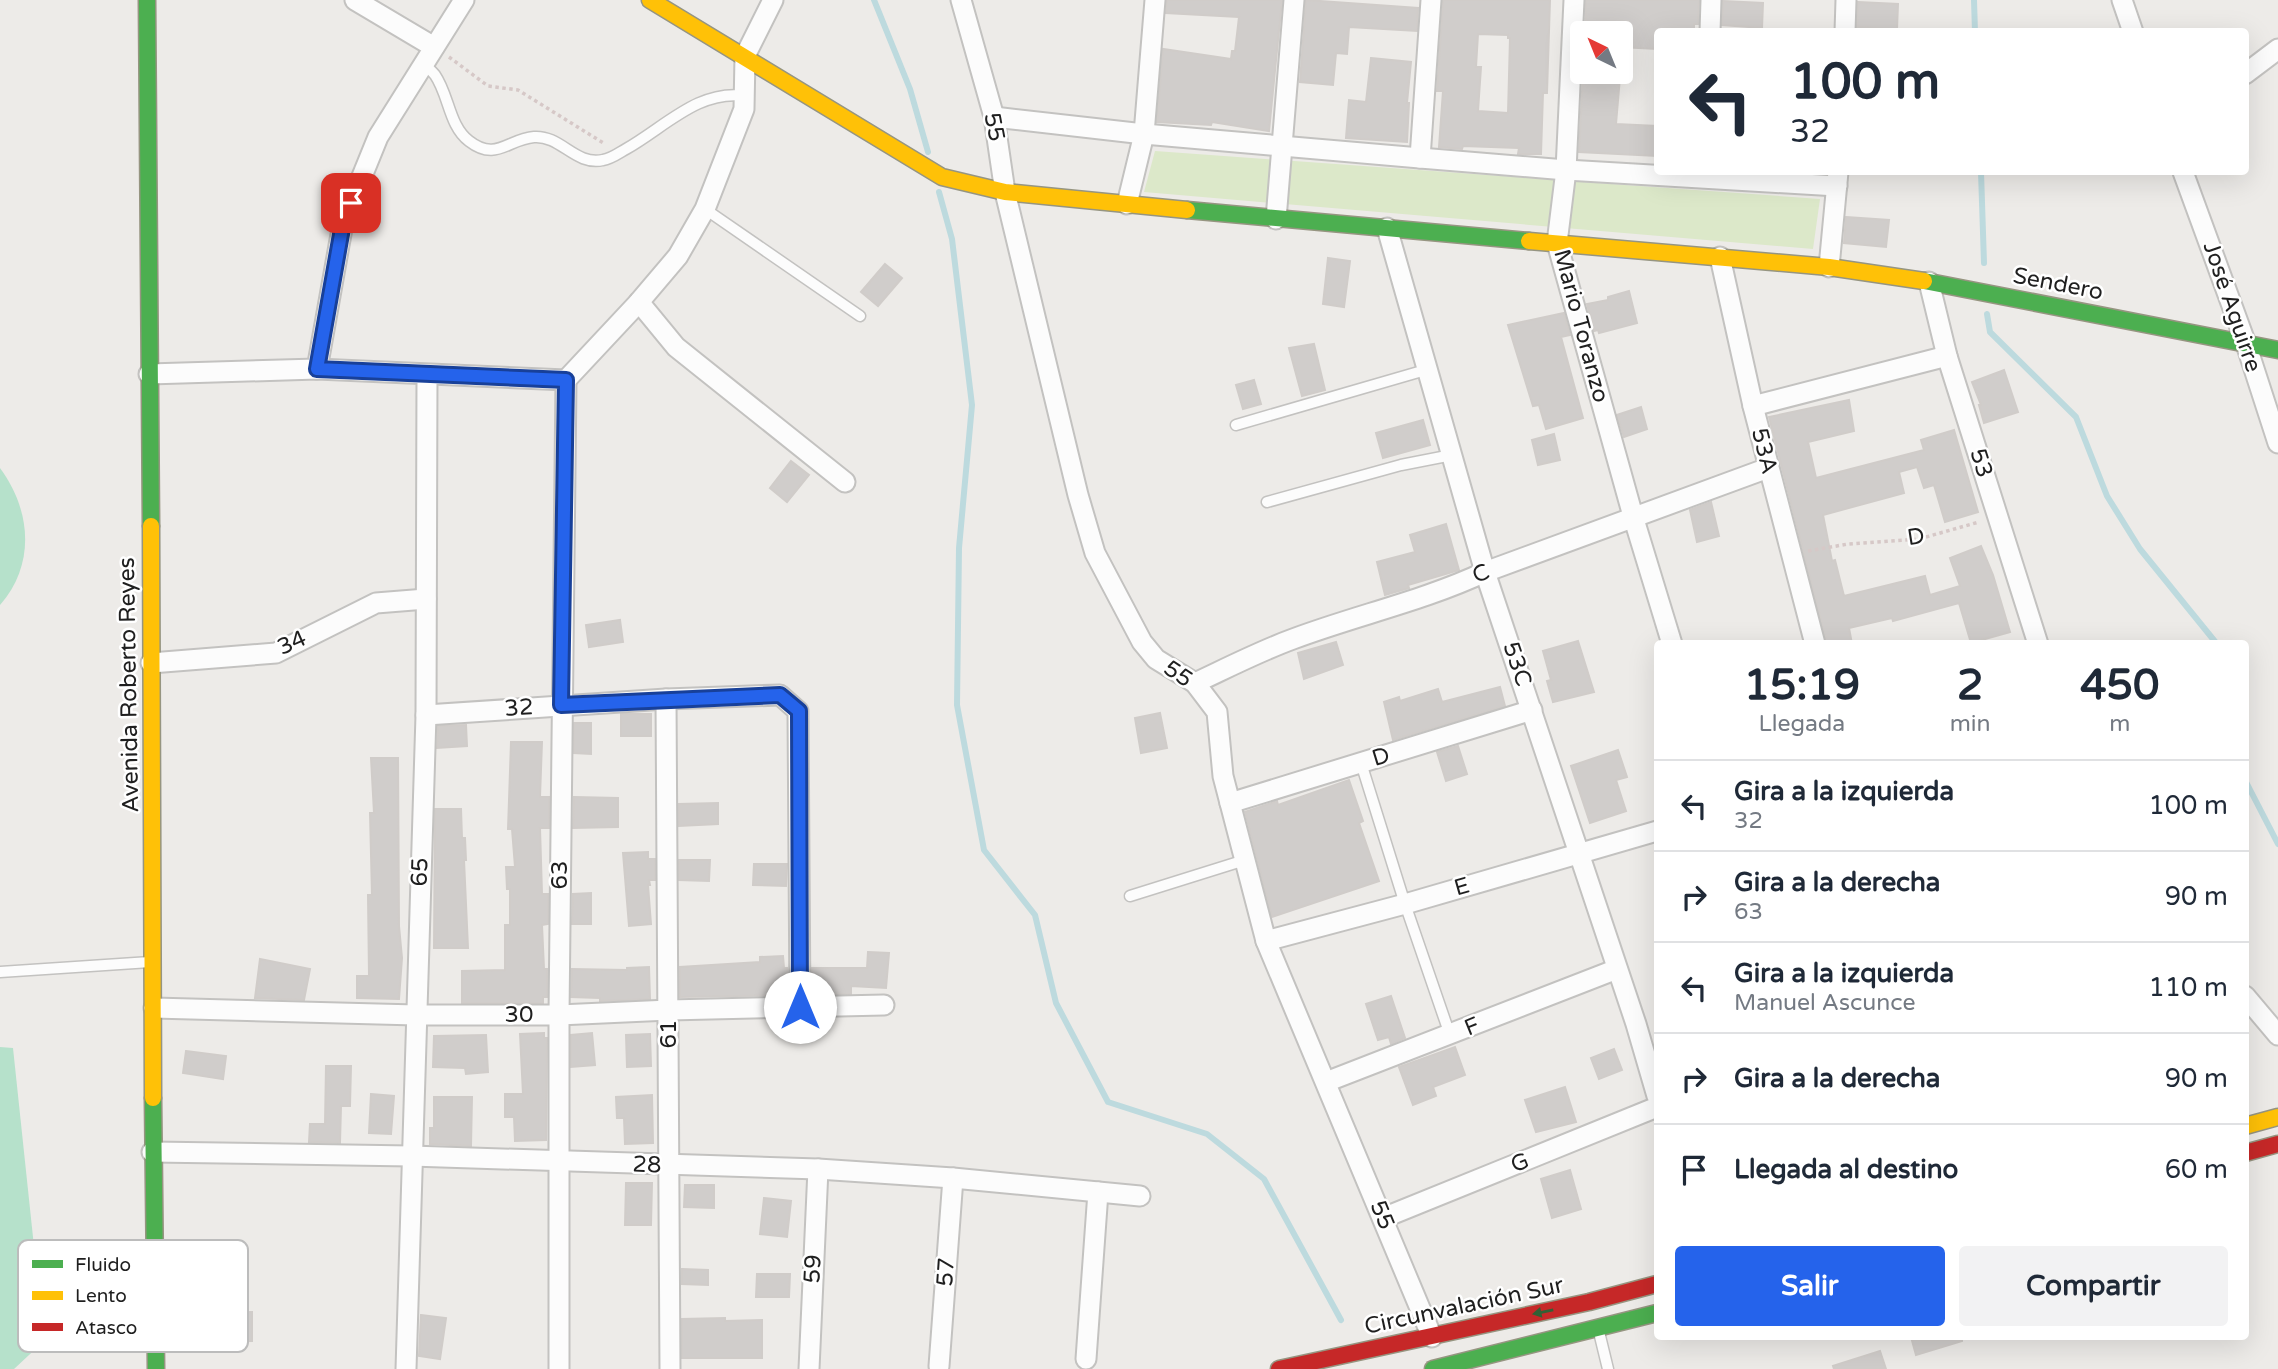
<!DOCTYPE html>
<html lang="es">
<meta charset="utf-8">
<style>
:root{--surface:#fff;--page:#f2f2f3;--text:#1f2937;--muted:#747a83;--line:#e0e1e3;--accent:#2563eb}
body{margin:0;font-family:"Varela Round",sans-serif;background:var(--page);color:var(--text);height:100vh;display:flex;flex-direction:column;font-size:26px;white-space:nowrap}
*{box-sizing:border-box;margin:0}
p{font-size:23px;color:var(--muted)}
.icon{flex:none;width:38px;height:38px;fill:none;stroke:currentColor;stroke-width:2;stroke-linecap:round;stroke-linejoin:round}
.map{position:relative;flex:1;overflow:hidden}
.panel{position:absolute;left:1654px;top:640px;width:595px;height:700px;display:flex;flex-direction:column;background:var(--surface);border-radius:7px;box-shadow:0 7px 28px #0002}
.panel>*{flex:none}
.top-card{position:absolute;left:1654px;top:28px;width:595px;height:147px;border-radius:7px;box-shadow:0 7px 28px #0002;background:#fff;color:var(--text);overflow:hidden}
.needle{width:46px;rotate:317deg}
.fabs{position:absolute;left:1570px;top:21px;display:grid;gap:14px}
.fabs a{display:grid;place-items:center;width:63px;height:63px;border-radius:7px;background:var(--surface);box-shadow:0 7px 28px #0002;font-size:35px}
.pin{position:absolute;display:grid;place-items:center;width:60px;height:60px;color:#fff;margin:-30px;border-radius:14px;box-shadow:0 4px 10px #0006}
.me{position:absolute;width:77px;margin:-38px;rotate:0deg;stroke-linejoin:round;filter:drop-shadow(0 0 5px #0008)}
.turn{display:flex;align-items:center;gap:24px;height:147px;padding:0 21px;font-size:32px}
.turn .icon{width:91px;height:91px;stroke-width:2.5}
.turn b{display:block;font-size:49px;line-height:60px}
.eta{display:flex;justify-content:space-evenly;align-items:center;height:119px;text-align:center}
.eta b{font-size:42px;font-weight:700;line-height:49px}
.action{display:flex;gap:14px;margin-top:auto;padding:14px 21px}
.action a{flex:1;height:80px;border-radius:7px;background:var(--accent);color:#fff;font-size:28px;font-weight:700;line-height:80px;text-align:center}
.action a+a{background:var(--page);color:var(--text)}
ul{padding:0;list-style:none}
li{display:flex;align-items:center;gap:21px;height:91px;padding:0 21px;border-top:2px solid var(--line)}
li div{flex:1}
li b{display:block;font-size:26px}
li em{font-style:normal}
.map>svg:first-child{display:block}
.grass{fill:#dce8c9}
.pitch{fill:#b6e1cb}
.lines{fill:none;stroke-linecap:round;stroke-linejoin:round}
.stream{stroke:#bddade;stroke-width:6}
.building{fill:#d0cdcb;stroke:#d0ccc9;stroke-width:2;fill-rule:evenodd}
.lane-casing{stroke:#c3c2c0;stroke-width:13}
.street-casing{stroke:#c3c2c0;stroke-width:23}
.fast-casing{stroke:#969581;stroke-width:19}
.slow-casing{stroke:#969581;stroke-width:19}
.jam-casing{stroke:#969581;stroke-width:19}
.path{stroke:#d6c8c7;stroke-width:3.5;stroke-dasharray:3.5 3.5;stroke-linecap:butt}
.lane{stroke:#fcfcfc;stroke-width:10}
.street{stroke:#fcfcfc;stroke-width:19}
.fast{stroke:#4caf50;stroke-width:16}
.slow{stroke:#ffc107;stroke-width:16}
.jam{stroke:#c62828;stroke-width:16}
.oneway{fill:#336035}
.route-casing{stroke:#184099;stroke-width:18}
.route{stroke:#2563eb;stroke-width:12}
.labels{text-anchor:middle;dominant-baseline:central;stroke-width:5;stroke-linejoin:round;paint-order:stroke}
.street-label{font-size:23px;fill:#1f1f1f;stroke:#fff}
.key{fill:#fff;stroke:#bcbcbc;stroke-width:2}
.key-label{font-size:19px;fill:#1f1f1f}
</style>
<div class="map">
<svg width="2278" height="1369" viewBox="0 0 2278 1369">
<rect width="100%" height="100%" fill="#edebe8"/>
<polygon class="grass" points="1155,151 1820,199 1813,249 1144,192"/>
<g class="pitch">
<path d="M0,468C31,510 36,564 0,605Z"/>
<polygon points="0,1047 13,1048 44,1341 14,1369 0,1369"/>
</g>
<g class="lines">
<g class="stream">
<polyline points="874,0 910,89 928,152"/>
<polyline points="1974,0 1975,32"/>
<polyline points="1981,172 1984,263"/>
<polyline points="939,192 952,239 972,405 959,548 957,705 984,850 1035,915 1056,1003 1108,1102 1207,1134 1264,1179 1341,1320"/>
<polyline points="1987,314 1990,332 2076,417 2107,496 2140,549 2217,644"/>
<polyline points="2245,780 2278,844"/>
</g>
</g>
<g class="building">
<polygon points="1167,0 1282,0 1269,131 1212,122 1211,125 1157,122 1163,49 1231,59 1232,51 1235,51 1239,17 1166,13"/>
<polygon points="1306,0 1418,8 1417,31 1349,27 1347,54 1336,53 1333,85 1300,82"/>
<path d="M1443,0H1550L1547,93H1543L1541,154H1518L1519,148L1463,146L1462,149L1439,147L1443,91H1437ZM1478,34L1508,35V38H1510L1508,113L1478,111L1481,67H1476Z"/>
<polygon points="1586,0 1699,0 1698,24 1694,24 1694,32 1657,32 1657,49 1620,47 1620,33 1585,33"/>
<polygon points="1723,1 1763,3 1762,28 1722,25"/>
<polygon points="1858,2 1898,4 1897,29 1857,27"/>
<polygon points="1371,58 1411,62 1407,103 1409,103 1407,142 1346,138 1349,100 1366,102"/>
<polygon points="1583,72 1617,72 1617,77 1620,77 1616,124 1657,126 1657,156 1579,152"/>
<polygon points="1846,217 1889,220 1886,247 1844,243"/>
<polygon points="1328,258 1350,261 1344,307 1323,304"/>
<polygon points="885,264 902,278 878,306 861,292"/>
<polygon points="1629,291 1637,323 1599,333 1598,330 1594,331 1587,304 1608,300 1608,297"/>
<polygon points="1564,313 1570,335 1561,337 1583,418 1546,429 1539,405 1533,406 1508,325"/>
<polygon points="1314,344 1325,390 1302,396 1289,348"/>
<polygon points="2004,370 2018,412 1984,423 1979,405 1981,405 1972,382"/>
<polygon points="1254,380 1261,404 1243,409 1236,385"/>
<polygon points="1849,400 1854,431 1808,442 1816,478 1924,450 1921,440 1954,430 1978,512 1945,522 1934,485 1924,488 1917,467 1899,472 1904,493 1823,515 1832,561 1835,560 1844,596 1925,576 1930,595 1960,586 1950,558 1981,546 1993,575 2010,632 1971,643 1959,603 1893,621 1892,618 1849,628 1852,644 1827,644 1769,417"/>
<polygon points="1641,407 1647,429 1624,437 1617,415"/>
<polygon points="1423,420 1430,445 1383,458 1376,433"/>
<polygon points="1554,434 1560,460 1538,465 1532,440"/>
<polygon points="791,461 809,475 787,502 770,488"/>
<polygon points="1711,502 1719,536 1697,542 1690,510"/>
<polygon points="1446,524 1459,570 1408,585 1409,588 1385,595 1377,562 1415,552 1410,535"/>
<polygon points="620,620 623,642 589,647 586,625"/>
<polygon points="1578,641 1594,692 1553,702 1547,681 1551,680 1543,651"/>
<polygon points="1336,642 1343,665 1304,679 1298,653"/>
<polygon points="1500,687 1505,706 1393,740 1384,702 1399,697 1400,701 1438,689 1442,702"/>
<polygon points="1160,713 1167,748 1141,753 1135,718"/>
<rect x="621" y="714" width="30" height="22"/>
<polygon points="574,723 591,723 591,754 574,753"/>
<polygon points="466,725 467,746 437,748 438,726"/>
<polygon points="511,742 542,742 540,797 549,797 549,828 540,828 542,894 548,894 548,924 542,925 544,969 547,969 547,997 543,997 543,1003 462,1003 462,971 505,970 505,925 510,925 510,889 507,889 506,867 515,867 512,829 508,829"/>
<polygon points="1458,746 1467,774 1446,781 1437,752"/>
<polygon points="1618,750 1627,777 1616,780 1626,811 1590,823 1571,766"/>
<polygon points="371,758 398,758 399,926 402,958 399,999 357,998 357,976 369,976 368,895 372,895 370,813 374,813"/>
<polygon points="1349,780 1363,821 1359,823 1379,881 1272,917 1245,812 1277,801 1278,805"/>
<polygon points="574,797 618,798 618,827 573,828"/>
<polygon points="718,803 718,824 679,826 679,804"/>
<polygon points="435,809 461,809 462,838 465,838 466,860 464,860 468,948 434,948"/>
<polygon points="648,852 648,859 655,859 655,880 649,880 650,885 648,885 651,924 629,926 623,853"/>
<polygon points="679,860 710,860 709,881 679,880"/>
<polygon points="754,864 787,864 786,886 753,885"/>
<polygon points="591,893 591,924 572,924 573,894"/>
<polygon points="868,952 889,953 886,988 851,986 851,994 812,994 812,968 867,968"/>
<polygon points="783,956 784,968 787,968 788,995 680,997 680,967 760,962 760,957"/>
<polygon points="260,959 310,969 304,1000 255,998"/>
<polygon points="649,967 650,999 600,1001 600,998 571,997 572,969 627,970 627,968"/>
<polygon points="1391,996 1405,1038 1391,1044 1389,1037 1378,1040 1366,1004"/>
<polygon points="544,1033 544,1038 547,1038 546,1140 515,1141 514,1117 505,1117 505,1094 523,1094 520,1034"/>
<polygon points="592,1033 595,1065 571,1067 571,1035"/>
<polygon points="650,1034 651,1066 627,1067 626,1035"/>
<polygon points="486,1035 488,1072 466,1074 465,1068 433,1067 434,1036"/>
<polygon points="1455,1047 1465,1075 1433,1087 1436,1096 1413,1105 1399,1067"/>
<polygon points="1614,1049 1622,1070 1599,1079 1591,1058"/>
<polygon points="186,1051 226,1056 223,1079 183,1073"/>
<polygon points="326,1066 351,1066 350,1106 341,1106 340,1143 309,1142 310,1124 325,1124"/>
<polygon points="1565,1087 1576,1122 1536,1132 1525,1100"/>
<polygon points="371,1094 394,1096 391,1134 369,1133"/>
<polygon points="652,1095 653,1143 625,1144 624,1118 617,1118 616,1097"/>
<polygon points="434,1097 472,1097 471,1146 430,1144 430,1128 434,1128"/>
<polygon points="1570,1170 1581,1209 1552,1218 1541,1179"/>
<polygon points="626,1183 652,1183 651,1225 625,1225"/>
<polygon points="685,1185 714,1185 714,1208 684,1207"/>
<polygon points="764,1198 791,1201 787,1237 760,1234"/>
<polygon points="682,1269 708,1270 708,1285 682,1284"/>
<polygon points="757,1274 790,1274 789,1297 756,1297"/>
<polygon points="252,1312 252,1341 208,1342 208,1313"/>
<polygon points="421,1315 446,1318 440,1359 419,1356"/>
<polygon points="725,1318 725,1321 762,1320 762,1358 682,1358 682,1319"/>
<polygon points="1911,1337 1962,1337 1962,1341 1916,1355"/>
<polygon points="1880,1351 1886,1369 1834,1369 1833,1366"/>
</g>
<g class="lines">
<defs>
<g id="lane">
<path d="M424,64C427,67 432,71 435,75C449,95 449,126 469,141C496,162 508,139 534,137C561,135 575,166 603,160C611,159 619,153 626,149C665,127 699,89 745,96"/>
<polyline points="705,209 860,316"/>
<polyline points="1236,425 1429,369"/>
<polyline points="1267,502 1401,465 1452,455"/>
<polyline points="1361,763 1405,904 1450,1035"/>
<polyline points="1130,896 1245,860"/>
<polyline points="0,972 150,962"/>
<polyline points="1599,1332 1608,1369"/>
</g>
<g id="street">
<polyline points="355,0 434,47"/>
<polyline points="961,0 994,117 1005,192 1078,495 1095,553 1142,642 1156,659 1195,683 1217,712 1223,776 1266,941 1432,1337"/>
<polyline points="1574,0 1566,170 1557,243 1633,516 1672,644"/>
<polyline points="2122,0 2133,32"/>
<polyline points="1710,32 1711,0"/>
<polyline points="1845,32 1846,0"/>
<polyline points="2245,74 2278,49"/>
<polyline points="994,117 1144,134 1420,158 1566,170 1837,186"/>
<polyline points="1420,158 1431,0"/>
<polyline points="2183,172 2246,344 2278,443"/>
<polyline points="1127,204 1144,134 1155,0"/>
<polyline points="1276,219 1294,0"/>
<polyline points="1387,228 1485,572 1636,1024 1657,1096"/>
<polyline points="1720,257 1753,406 1815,644"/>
<polyline points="1829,267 1838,172"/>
<polyline points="1929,282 1947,356 2038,644"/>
<polyline points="639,302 676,347 845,482"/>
<polyline points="317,369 343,223 378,137 464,0"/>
<polyline points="149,374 317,369 566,380"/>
<polyline points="566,380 639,302 678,256 705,209 744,109 745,56 773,0"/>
<polyline points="1753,406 1947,356"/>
<polyline points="151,663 276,653 376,603 426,599"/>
<path d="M1195,683C1227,668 1260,651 1293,639C1357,615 1423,601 1485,572L1768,468"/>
<polyline points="666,699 670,1369"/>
<polyline points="426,715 666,699 780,695 798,711 800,1007"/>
<polyline points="1230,803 1532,710"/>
<polyline points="1266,941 1405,904 1657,831"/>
<polyline points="2245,996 2278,1035"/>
<polyline points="154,1008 416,1015 559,1015 669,1010 884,1005"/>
<polyline points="1326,1082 1617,969"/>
<polyline points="152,1152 411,1156 818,1169 953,1178 1140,1196"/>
<polyline points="1383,1218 1657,1107"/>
<polyline points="1086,1359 1098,1192"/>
<polyline points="939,1366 953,1178"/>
<polyline points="406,1369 426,715 427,375"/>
<polyline points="559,1369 559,1015 566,380"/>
<polyline points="809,1369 818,1169"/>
</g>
<g id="fast">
<polyline points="147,0 151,526"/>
<polyline points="1187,210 1529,241"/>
<polyline points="1924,281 2278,350"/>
<polyline points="153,1098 156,1369"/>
<polyline points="1433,1369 1657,1313"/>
</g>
<g id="slow">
<polyline points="650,0 942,177 1005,192 1187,210"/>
<polyline points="1529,241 1829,267 1924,281"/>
<polyline points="151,526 153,1098"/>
<polyline points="2245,1126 2278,1117"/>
</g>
<g id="jam">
<polyline points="2245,1153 2278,1144"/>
<polyline points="1279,1369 1589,1302 1657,1284"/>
</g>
</defs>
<use href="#lane" class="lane-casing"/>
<use href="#street" class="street-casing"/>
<use href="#fast" class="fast-casing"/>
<use href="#slow" class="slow-casing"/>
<use href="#jam" class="jam-casing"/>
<g class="path">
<polyline points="449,57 488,86 518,90 605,144"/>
<polyline points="1808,551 1848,544 1919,539 1979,522"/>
</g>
<use href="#lane" class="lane"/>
<use href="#street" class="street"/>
<use href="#fast" class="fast"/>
<use href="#slow" class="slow"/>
<use href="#jam" class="jam"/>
</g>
<defs><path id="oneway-solid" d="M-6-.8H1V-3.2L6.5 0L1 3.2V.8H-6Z" transform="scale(1.75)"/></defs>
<use class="oneway" href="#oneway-solid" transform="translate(1543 1312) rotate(168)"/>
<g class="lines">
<defs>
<polyline id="route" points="351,203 343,223 317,369 566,380 561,705 780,695 799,711 800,1007"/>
</defs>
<use href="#route" class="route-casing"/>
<use href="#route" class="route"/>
</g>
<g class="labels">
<g class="street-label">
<text transform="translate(994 127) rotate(79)">55</text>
<text transform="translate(2058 284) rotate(11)">Sendero</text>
<text transform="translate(2232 307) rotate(71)">José Aguirre</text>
<text transform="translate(1581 326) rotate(75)">Mario Toranzo</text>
<text transform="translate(1764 451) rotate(76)">53A</text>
<text transform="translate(1981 463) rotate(72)">53</text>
<text transform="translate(1916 537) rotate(-9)">D</text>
<text transform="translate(1481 574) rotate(-23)">C</text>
<text transform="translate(292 643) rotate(-24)">34</text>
<text transform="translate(1517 664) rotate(71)">53C</text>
<text transform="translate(1178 674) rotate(34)">55</text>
<text transform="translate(129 685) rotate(-91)">Avenida Roberto Reyes</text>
<text transform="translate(519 708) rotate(-4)">32</text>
<text transform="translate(1381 757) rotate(-17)">D</text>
<text transform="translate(420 872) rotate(-88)">65</text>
<text transform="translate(560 875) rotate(-90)">63</text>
<text transform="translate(1462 887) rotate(-16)">E</text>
<text x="519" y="1015">30</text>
<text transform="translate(1472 1027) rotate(-22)">F</text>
<text transform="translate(669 1034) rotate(-90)">61</text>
<text transform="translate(1520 1163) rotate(-22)">G</text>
<text transform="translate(647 1165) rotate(2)">28</text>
<text transform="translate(1382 1215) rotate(67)">55</text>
<text transform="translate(813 1269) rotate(-87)">59</text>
<text transform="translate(946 1272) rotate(-86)">57</text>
<text transform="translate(1464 1306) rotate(-12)">Circunvalación Sur</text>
</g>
</g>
<rect x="18" y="1240" width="230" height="112" rx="10" class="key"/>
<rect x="32" y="1260" width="31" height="8" fill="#4caf50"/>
<rect x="32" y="1291" width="31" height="9" fill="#ffc107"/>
<rect x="32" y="1323" width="31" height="8" fill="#c62828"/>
<g class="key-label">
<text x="75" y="1271">Fluido</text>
<text x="75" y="1302">Lento</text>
<text x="75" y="1334">Atasco</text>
</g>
</svg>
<div class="fabs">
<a><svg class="needle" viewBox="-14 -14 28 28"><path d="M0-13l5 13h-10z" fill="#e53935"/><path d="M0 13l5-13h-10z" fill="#747a83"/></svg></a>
</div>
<div class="pin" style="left:351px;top:203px;background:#d93025"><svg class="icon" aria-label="arrive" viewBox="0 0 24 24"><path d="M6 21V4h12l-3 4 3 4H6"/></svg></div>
<svg class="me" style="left:800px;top:1007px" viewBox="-20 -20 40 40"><circle r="19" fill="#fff"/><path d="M0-13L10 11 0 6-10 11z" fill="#2563eb"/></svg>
<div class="top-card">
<div class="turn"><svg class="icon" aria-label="left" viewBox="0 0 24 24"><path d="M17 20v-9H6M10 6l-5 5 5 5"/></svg><div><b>100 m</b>32</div></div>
</div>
<section class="panel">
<div class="eta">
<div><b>15:19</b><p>Llegada</p></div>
<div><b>2</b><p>min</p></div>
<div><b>450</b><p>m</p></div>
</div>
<ul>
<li><svg class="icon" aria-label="left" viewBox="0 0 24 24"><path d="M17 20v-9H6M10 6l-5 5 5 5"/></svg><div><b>Gira a la izquierda</b><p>32</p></div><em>100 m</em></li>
<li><svg class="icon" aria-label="right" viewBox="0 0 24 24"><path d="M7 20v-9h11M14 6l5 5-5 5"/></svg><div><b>Gira a la derecha</b><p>63</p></div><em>90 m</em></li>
<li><svg class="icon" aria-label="left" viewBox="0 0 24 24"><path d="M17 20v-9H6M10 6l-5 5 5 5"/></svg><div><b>Gira a la izquierda</b><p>Manuel Ascunce</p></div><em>110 m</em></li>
<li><svg class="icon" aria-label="right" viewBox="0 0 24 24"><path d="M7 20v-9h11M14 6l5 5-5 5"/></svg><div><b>Gira a la derecha</b></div><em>90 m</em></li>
<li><svg class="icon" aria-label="arrive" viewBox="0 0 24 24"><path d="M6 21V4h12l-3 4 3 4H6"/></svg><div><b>Llegada al destino</b></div><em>60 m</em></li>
</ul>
<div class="action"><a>Salir</a><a>Compartir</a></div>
</section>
</div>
